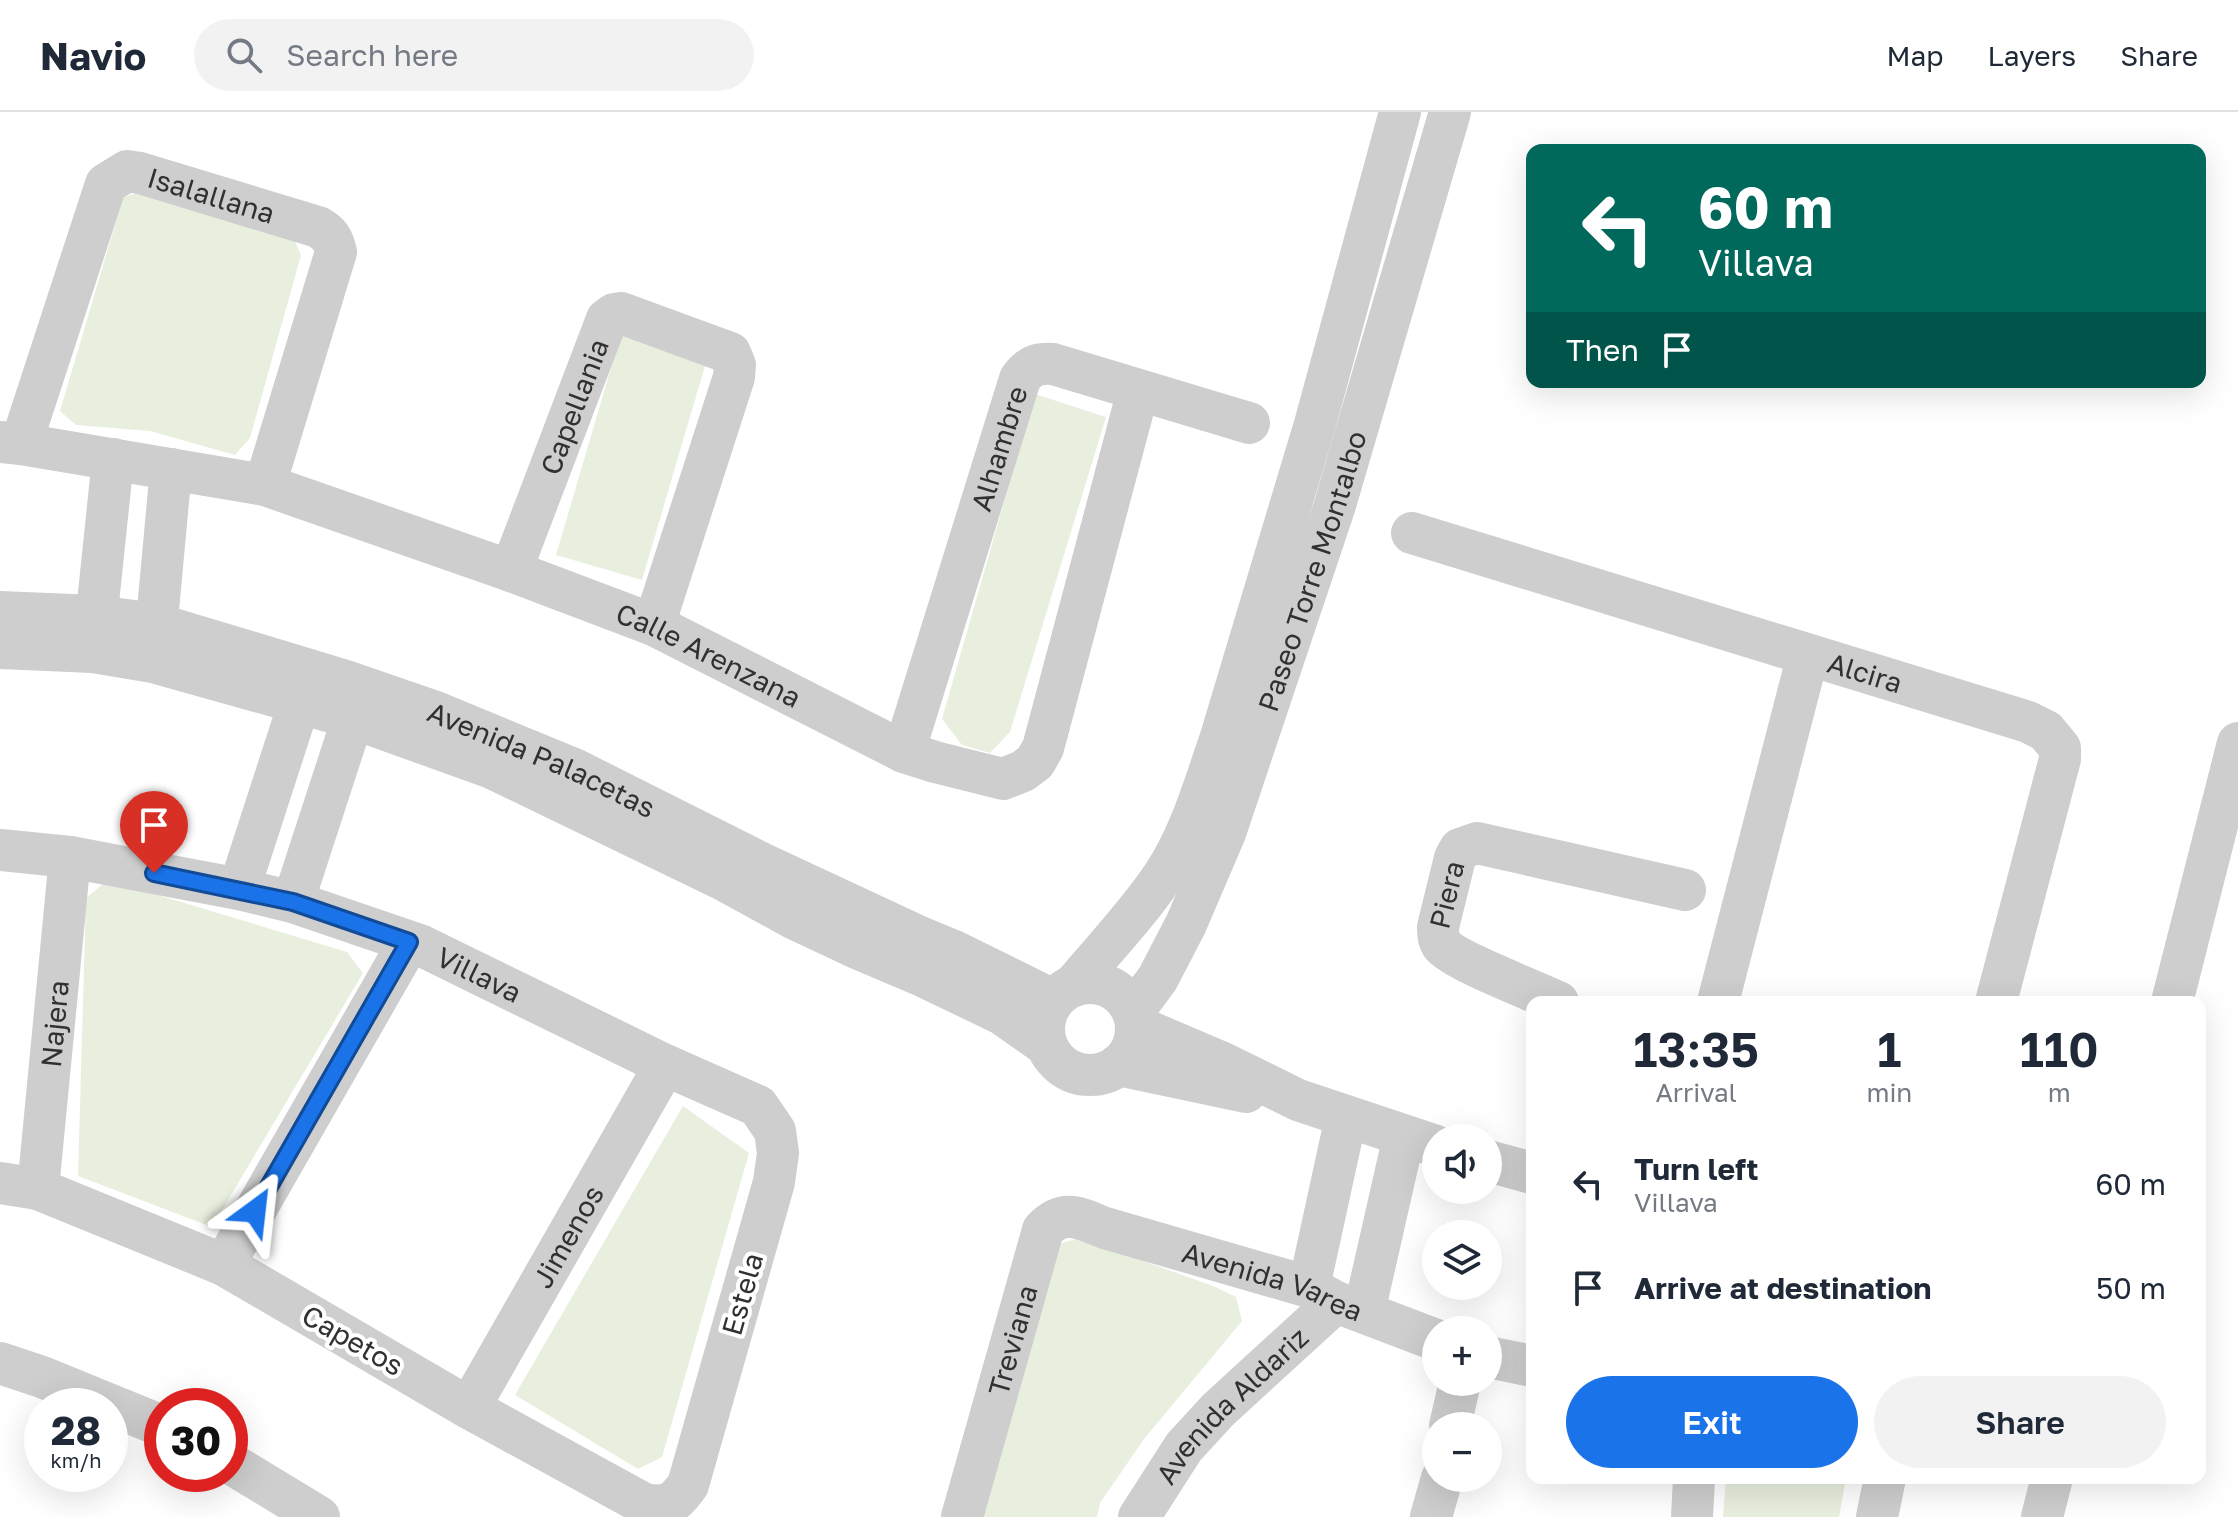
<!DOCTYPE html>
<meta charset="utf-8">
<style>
:root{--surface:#fff;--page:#f2f2f3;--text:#1f2937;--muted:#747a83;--line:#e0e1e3;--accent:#1a73e8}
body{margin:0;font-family:"Golos Text",sans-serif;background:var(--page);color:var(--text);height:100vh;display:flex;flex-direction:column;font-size:30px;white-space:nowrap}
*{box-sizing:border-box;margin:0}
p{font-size:26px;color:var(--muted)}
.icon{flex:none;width:44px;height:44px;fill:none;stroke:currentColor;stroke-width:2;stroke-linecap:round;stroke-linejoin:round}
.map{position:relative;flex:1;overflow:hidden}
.drawer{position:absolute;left:1526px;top:884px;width:680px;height:488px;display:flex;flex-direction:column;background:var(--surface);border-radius:16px;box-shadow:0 8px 32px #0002}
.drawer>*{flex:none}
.top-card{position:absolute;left:1526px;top:32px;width:680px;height:244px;border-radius:16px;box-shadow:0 8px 32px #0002;background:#00695c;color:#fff;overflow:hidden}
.buttons{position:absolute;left:1422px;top:1012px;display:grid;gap:16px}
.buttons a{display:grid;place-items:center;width:80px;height:80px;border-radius:50%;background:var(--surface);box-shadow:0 8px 32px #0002;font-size:40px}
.speed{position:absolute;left:24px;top:1276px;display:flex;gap:16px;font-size:40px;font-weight:700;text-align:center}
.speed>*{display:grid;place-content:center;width:104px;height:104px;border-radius:50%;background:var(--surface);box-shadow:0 8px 32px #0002;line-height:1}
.speed small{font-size:20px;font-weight:400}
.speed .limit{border:12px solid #d22;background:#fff;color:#111}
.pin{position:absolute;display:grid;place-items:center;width:68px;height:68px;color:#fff;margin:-82px -34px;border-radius:50% 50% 50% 0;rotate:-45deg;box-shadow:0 0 8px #0007}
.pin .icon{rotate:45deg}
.me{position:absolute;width:88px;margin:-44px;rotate:30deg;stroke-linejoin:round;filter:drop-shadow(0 0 6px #0008)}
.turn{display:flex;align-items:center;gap:28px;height:168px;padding:0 40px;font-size:36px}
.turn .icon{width:104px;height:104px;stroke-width:2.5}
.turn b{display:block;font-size:56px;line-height:68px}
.then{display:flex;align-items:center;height:76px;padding:0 40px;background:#0003;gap:16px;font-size:30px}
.eta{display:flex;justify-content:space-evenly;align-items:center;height:136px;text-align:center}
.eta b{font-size:48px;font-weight:600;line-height:56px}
.primary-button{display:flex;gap:16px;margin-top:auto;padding:16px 40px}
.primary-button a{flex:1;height:92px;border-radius:48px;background:var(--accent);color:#fff;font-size:32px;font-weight:600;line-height:92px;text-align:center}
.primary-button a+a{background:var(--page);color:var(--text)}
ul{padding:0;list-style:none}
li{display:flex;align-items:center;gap:24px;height:104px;padding:0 40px}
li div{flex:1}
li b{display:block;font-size:30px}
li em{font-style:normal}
header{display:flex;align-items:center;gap:48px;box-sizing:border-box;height:112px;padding:0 40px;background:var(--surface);border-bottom:2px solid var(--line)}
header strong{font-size:38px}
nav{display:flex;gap:44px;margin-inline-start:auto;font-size:28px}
.search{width:560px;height:72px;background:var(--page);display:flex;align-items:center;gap:20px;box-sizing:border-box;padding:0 28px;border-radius:44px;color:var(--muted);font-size:30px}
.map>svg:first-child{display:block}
.green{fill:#e8efde}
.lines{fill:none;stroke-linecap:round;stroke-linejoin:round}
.minor{stroke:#cecece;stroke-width:42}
.route-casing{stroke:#114b97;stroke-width:20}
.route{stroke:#1a73e8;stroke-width:14}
.labels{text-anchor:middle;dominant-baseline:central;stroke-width:8;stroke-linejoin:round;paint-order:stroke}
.street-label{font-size:28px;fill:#313131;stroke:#fff}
</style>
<header>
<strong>Navio</strong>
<div class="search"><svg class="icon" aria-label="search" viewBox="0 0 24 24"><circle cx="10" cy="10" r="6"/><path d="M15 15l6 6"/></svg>Search here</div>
<nav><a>Map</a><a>Layers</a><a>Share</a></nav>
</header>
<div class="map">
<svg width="2238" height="1405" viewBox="0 0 2238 1405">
<rect width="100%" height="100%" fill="#fff"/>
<g class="green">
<polygon points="138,80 293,125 301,143 250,326 235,343 150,319 76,313 60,299 123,86"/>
<polygon points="621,222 707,247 642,468 556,443"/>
<polygon points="1035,282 1106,305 1010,620 990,641 962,633 942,607"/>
<polygon points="108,768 347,840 363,861 212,1115 78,1064 86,786"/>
<polygon points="683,994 749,1041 662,1345 638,1357 515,1283"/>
<polygon points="1079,1126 1213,1174 1236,1185 1242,1209 1144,1327 1100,1391 1097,1405 977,1405 1053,1134"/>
<polygon points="1726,1366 1841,1366 1845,1372 1839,1405 1723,1405"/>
</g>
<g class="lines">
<g class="minor">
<path id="s1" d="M0,330L21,332L265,373L511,459L654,513L904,640L935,650L1003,667L1023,659L1035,650L1043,636L1138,279"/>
<path id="s2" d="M21,332L106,72L127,59L140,61L318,115C330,122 333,127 336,140L265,373"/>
<path id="s3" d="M1412,421L2028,610L2046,619L2060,636V647L1996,890"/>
<path id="s4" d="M511,459L607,207L614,202L621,201L730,241L735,253L734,265L654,513"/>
<path id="s5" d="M0,500L96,504L157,512L346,569L433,599L576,658L761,751L922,826L956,840L1053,888"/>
<polyline points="94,529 113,347"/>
<polyline points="0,536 93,540 153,550 353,606 492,656 724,768 795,807 859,837 925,865 1002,902 1046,933"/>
<polyline points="154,541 171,357"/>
<path id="s6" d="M904,640L1020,267C1029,254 1037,251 1053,252L1249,311"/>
<path id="s7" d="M0,738L70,745L239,777L293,790L422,834L665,953L758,994L775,1019L778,1041L774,1070L688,1373C674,1392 668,1396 644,1392L469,1296L224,1153L38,1077L0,1071"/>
<polyline points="239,777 299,592"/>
<polyline points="293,790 353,606"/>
<circle cx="1090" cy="917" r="46"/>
<path d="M1073,874C1103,838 1137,803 1163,764C1190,724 1204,674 1220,628L1315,312L1400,0"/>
<path id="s8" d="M1558,890C1537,880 1453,848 1442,833C1438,827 1438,821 1438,815L1455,746L1460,737L1477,731L1685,778"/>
<polyline points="1718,890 1808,543"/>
<polyline points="2172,890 2238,631"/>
<path id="s9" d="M1133,900L1158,866L1186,812L1225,721L1335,393L1450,0"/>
<polyline points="1136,914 1223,951 1298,988 1436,1034"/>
<polyline points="1118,953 1246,980"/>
<polyline points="1488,1049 1532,1061"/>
<path id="s10" d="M38,1077L70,745"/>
<polyline points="224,1153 409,830"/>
<polyline points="1309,1175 1346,1005"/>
<polyline points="1364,1200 1404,1024"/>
<polyline points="1488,1245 1532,1254"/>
<polyline points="0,1251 42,1265 162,1314"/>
<path id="s11" d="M469,1296L665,953"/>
<polyline points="1450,1314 1460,1270"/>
<polyline points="230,1351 319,1405"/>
<path id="s12" d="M962,1405L1043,1118C1064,1096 1079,1106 1105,1116L1309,1175L1336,1190L1436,1228"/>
<path id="s13" d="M1139,1405L1184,1335L1218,1298L1336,1190"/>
<polyline points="1431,1405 1442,1366"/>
<polyline points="1692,1405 1694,1366"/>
<polyline points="1877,1405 1885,1366"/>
<polyline points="2042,1405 2052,1366"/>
</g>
</g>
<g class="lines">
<defs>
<polyline id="route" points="154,761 293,790 409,830 255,1099"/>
</defs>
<use href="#route" class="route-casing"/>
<use href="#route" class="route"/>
</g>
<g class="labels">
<g class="street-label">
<text stroke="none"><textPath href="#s2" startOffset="386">Isalallana</textPath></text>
<text stroke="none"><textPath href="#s4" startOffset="176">Capellania</textPath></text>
<text stroke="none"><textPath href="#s6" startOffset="318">Alhambre</textPath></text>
<text stroke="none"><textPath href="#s9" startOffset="478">Paseo Torre Montalbo</textPath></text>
<text stroke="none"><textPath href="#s1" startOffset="744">Calle Arenzana</textPath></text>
<text stroke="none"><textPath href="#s3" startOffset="474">Alcira</textPath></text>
<text stroke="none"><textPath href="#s5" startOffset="566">Avenida Palacetas</textPath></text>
<text stroke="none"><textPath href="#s8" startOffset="182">Piera</textPath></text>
<text stroke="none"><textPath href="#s7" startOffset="498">Villava</textPath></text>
<text stroke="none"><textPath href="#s10" startOffset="166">Najera</textPath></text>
<text stroke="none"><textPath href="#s11" startOffset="198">Jimenos</textPath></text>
<text stroke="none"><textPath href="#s12" startOffset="542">Avenida Varea</textPath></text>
<text transform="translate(742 1182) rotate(-74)">Estela</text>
<text transform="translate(353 1228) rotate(30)">Capetos</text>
<text stroke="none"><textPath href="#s12" startOffset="184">Treviana</textPath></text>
<text stroke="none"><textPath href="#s13" startOffset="146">Avenida Aldariz</textPath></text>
</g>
</g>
</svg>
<div class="buttons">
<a><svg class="icon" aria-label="sound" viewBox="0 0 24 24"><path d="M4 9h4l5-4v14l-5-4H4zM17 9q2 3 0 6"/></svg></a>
<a><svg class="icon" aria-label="layers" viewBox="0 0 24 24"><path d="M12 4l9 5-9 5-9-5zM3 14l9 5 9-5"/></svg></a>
<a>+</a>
<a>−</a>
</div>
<div class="speed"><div>28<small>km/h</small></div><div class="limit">30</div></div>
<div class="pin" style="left:154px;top:761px;background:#d93025"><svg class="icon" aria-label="arrive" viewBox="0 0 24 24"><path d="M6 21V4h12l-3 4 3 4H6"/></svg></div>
<svg class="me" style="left:255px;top:1099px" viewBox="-20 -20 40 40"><path d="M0-17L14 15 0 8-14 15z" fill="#1a73e8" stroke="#fff" stroke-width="4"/></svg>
<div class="top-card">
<div class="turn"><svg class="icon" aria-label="left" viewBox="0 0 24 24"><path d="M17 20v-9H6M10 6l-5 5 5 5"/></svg><div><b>60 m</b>Villava</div></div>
<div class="then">Then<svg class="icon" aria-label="arrive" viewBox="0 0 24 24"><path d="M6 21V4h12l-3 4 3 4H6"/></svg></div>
</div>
<section class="drawer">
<div class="eta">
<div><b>13:35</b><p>Arrival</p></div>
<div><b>1</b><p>min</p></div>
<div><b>110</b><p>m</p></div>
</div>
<ul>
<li><svg class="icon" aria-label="left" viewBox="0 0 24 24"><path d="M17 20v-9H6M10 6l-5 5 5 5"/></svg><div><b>Turn left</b><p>Villava</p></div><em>60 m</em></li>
<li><svg class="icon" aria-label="arrive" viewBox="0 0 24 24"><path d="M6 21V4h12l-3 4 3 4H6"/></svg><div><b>Arrive at destination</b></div><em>50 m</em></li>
</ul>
<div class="primary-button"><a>Exit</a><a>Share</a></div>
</section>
</div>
